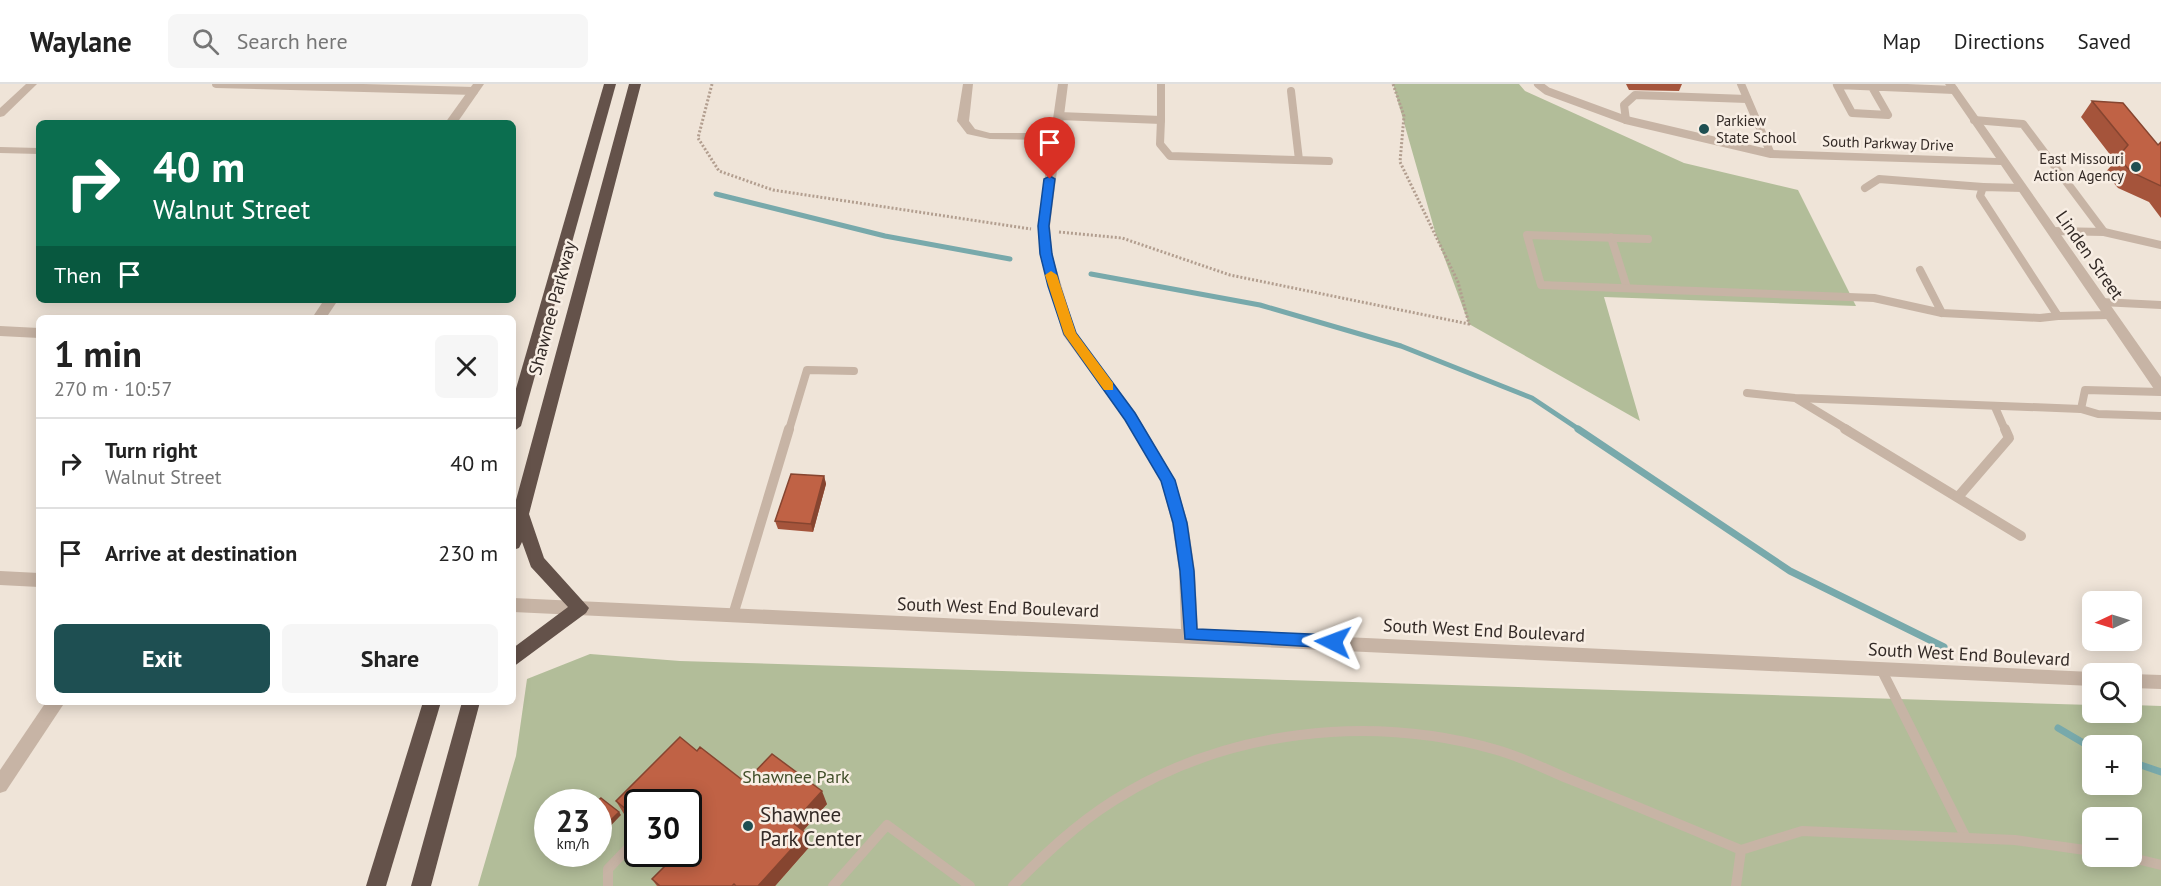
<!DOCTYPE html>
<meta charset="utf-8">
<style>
:root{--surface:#fff;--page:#f6f6f6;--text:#222;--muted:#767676;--line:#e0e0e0;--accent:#1e4f52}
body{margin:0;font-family:"PT Sans",sans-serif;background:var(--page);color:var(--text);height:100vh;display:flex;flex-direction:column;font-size:22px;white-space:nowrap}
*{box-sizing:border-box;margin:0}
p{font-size:20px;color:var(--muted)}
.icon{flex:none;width:33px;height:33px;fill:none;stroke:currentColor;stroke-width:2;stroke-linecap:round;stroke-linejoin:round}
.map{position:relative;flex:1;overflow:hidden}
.details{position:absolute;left:36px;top:231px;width:480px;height:390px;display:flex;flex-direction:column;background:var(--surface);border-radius:9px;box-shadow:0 3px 15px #0003}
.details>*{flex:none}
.hud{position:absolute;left:36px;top:36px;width:480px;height:183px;border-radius:9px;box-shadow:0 3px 15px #0003;background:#0b6e4f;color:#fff;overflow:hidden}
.needle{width:39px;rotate:266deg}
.tools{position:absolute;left:2082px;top:507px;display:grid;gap:12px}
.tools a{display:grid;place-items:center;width:60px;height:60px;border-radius:9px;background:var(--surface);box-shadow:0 3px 15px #0003;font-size:30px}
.speed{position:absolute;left:534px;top:705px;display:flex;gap:12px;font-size:30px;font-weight:700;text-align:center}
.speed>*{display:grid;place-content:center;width:78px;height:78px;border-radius:50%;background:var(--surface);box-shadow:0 3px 15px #0003;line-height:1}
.speed small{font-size:15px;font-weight:400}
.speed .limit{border:3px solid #111;border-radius:9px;background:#fff;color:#111}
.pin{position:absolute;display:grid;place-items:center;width:51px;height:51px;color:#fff;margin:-62px -26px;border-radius:50% 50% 50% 0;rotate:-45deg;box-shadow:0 0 6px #0007}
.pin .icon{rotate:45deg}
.me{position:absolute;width:66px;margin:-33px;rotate:273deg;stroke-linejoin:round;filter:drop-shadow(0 0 4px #0008)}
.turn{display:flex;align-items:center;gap:21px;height:126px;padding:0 18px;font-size:27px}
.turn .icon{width:78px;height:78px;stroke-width:2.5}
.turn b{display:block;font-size:42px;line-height:51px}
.then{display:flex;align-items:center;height:57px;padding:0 18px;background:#0003;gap:12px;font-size:22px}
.round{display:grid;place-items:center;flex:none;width:63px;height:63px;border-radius:9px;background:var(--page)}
.summary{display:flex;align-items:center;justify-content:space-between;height:102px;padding:0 18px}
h1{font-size:36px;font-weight:700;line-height:45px}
.primary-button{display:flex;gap:12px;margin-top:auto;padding:12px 18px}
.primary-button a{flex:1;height:69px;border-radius:9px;background:var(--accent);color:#fff;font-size:24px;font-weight:700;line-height:69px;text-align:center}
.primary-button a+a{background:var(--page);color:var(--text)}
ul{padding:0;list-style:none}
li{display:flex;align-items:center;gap:18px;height:90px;padding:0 18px;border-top:2px solid var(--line)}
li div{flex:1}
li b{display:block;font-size:22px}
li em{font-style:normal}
header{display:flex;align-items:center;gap:36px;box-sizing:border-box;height:84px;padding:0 30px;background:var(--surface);border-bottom:2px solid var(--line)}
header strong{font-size:28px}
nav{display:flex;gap:33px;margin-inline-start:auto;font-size:21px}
.search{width:420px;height:54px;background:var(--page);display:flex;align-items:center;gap:15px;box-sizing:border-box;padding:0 21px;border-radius:9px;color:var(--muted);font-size:22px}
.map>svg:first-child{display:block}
.green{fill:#b2bd99;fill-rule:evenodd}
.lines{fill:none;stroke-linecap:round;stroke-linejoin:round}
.stream-far1{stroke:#78a9ab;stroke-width:5}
.stream{stroke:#78a9ab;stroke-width:7}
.path{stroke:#b29e8f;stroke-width:3;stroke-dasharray:2 2;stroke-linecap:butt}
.service-far1{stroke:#c7b4a5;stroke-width:8}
.service{stroke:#c7b4a5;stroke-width:10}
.minor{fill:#c7b4a5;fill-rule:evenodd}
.tertiary{fill:#c7b4a5;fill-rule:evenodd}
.trunk{fill:#64524a;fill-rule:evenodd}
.wall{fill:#a5543b}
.shaded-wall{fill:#864530}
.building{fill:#c06245;stroke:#864530;stroke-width:1.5}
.route{fill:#1a73e8;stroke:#114b97;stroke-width:1.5}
.slow{fill:#f59e0b}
.poi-dot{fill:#1e4f52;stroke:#f8eee4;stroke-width:2}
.labels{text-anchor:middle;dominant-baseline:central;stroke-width:5;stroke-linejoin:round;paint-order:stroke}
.far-poi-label{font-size:15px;fill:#332a26;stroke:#f8eee4;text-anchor:start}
.far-street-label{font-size:15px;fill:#332a26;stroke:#f8eee4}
.street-label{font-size:18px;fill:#332a26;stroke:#f8eee4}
.park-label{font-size:18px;fill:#43502b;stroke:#f8eee4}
.near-poi-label{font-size:21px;fill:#332a26;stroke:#f8eee4;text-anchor:start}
</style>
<header>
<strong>Waylane</strong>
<div class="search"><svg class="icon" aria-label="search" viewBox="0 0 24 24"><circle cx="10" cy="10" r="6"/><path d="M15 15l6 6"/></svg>Search here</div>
<nav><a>Map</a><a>Directions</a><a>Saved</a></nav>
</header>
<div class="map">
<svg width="2161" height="802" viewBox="0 0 2161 802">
<rect width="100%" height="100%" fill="#efe4d8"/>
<g class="green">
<polygon points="1393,0 1519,0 1525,7 1684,79 1798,106 1856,222 1604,213 1640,337 1469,240 1436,151"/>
<path d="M590,570L680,577L2092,621V628H2132V621L2161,622V802H478L516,672L527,595ZM2092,662H2132V700H2092ZM548,718H598V770H548ZM638,718H688V770H638ZM2092,734H2132V772H2092Z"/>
</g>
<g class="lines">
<g class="stream-far1">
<polyline points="716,110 885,152 1010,175"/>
<polyline points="1091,190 1260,221 1401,262 1532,314 1580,346"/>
</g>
<g class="stream">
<polyline points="1578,345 1790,487 1944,563"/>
<polyline points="2058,644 2092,664"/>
<polyline points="2132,678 2161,688"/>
</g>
<g class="path">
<polyline points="712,0 698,54 719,87 773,106 1031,145"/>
<polyline points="1059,148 1122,154 1230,191 1469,240 1458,198 1400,78 1404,32 1393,0"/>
</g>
<g class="service-far1">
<polyline points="216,0 474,7"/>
<polyline points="1538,0 1547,7 1626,36 1771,70 1741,0"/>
<polyline points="1872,3 1888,31 1852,29 1837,1 1954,6"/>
<polyline points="1291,7 1299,76"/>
<polyline points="1059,32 1161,36 1161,0"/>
<polyline points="1161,36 1160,60 1170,72 1329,77"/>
<polyline points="1626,36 1624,21 1635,11 1747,15"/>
<polyline points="1974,36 2023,40 2104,148 2052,147"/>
<polyline points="1865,104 1879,95 1983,103"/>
<polyline points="2022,104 1983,103 1980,112 2058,232 2110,231"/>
<polyline points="2104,148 2161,161"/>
<polyline points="1611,153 1627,204"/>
<polyline points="1648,155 1527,151 1541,201 1874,214 1942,229 2040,234 2058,232"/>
<polyline points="1920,186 1942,229"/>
<polyline points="2101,218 2161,221"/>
<polyline points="1747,309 1795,314 2081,325 2098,330 2161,332"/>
<polyline points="1797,315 1848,346"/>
<polyline points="1995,323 2005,346"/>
<polyline points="2081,325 2085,306 2161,308"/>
<polyline points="789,346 807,286 854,287"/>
</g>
<g class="service">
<polyline points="1845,345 2021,452"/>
<polyline points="1958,413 2009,354 2005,345"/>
<polyline points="733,531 789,345"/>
<polyline points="1881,585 1966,754"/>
<polyline points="2124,772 2161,781"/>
<polyline points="608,802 608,785 633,759"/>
<polyline points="833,802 887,741 970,802"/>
<path d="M1013,802C1044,771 1075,741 1113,717C1226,645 1370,630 1497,666C1522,673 1545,685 1569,695C1627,718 1684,742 1741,766"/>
<polyline points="1736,802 1741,766 1802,747 2015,756 2092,767"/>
</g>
<g class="minor">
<polygon points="26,0 37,0 4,32 0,33 0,24"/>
<polygon points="473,0 484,0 457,39 445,39"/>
<polygon points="963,0 973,0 969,37 975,45 990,49 1051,49 1058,0 1068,0 1050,142 1052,170 1076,250 1135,328 1175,396 1188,439 1195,487 1198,546 2092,588 2097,590 2092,590 2092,602 513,528 513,514 1181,545 1179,487 1172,439 1161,397 1125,336 1063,251 1040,170 1038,142 1050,56 990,55 967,50 957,37"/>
<polygon points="1945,0 1955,0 2161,293 2161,309 2156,308 2001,81 1771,74 1765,70 1771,66 1996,74"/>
<polygon points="0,63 39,64 39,70 0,69"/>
<polygon points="324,216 338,216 326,234 312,234"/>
<polygon points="0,242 39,244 39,254 0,252"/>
<polygon points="2132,590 2161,591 2161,605 2132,604"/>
<polygon points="46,618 65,618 6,707 0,709 0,686"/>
</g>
<polygon class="tertiary" points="0,487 39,489 39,503 0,501"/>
<g class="trunk">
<polygon points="604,0 616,0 521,342 513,348 513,315"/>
<polygon points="629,0 641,0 529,430 544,474 589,524 586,529 513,583 513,564 568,523 531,483 522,458 519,464 513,466 513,427"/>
<polygon points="423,618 441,618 386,802 366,802"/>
<polygon points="462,618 480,618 431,802 411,802"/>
</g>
</g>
<g class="wall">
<polygon points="1626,0 1682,0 1679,7 1629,6"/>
<polygon points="2092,17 2158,61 2161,58 2161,134 2149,118 2118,104 2105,89 2115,77 2081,33"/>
<polygon points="824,392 826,400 813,448 778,445 775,437"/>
<polygon points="697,667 745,698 827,720 803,747 811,761 775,802 657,802 652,795 675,771 673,770 688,770 638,718 638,740 624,730 616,717"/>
</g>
<g class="shaded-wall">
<polygon points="824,392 826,400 813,448 811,440"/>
<polygon points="822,707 827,720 799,751 793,739"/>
<polygon points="619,728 621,731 598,755 598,749"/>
<polygon points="806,749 811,761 775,802 758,802"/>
</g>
<g class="building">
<polygon points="2092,17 2123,19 2158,61 2161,58 2161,102 2131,88 2118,73 2128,61"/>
<polygon points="791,390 824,392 811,440 775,437"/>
<polygon points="680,653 697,667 700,663 745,698 772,670 822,707 793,739 806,749 758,802 736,802 734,800 732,802 660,802 652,795 677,770 688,770 688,718 638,718 638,735 616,717"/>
<polygon points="601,714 619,728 598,749 598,718 596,718"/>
</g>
<polygon class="route" points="1050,92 1055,95 1049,142 1052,170 1060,202 1076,249 1135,329 1175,396 1187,439 1194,487 1197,545 1333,551 1338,553 1341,558 1338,562 1333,564 1185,555 1180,487 1173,439 1161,397 1125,336 1064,250 1048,202 1040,170 1038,142 1044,95"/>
<polygon class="slow" points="1051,187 1057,191 1076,249 1113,299 1113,306 1104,306 1064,250 1045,191"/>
<g class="poi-dot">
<circle cx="1704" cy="45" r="6"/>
<circle cx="2136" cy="83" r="6"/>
<circle cx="748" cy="742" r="6"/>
</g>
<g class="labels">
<g class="far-poi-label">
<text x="1716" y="36">Parkiew<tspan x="1716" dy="17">State School</tspan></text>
<text x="2124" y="74" text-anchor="end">East Missouri<tspan x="2124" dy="17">Action Agency</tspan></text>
</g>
<g class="far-street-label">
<text transform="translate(1888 59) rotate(2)">South Parkway Drive</text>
</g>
<g class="street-label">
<text transform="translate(2090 171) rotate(55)">Linden Street</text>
<text transform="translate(552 224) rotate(-75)">Shawnee Parkway</text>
<text transform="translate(998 523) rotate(2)">South West End Boulevard</text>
<text transform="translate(1484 546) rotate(3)">South West End Boulevard</text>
<text transform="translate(1969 570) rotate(3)">South West End Boulevard</text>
</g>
<g class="park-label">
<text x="796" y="692">Shawnee Park</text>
</g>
<g class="near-poi-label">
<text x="760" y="730">Shawnee<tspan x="760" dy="24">Park Center</tspan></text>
</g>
</g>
</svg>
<div class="tools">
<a><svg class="needle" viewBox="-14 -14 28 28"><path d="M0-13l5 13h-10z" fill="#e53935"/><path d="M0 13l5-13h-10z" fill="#767676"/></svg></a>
<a><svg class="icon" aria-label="search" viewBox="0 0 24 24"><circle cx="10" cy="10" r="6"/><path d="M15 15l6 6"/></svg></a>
<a>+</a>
<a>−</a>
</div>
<div class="speed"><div>23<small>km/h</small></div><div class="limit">30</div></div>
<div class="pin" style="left:1050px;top:95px;background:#d93025"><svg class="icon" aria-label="arrive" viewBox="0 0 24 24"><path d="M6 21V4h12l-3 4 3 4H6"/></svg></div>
<svg class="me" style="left:1333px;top:558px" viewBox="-20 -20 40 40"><path d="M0-17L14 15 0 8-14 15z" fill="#1a73e8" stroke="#fff" stroke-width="4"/></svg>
<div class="hud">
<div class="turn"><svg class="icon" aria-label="right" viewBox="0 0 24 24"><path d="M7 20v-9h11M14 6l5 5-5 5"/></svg><div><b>40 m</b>Walnut Street</div></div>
<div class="then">Then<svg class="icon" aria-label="arrive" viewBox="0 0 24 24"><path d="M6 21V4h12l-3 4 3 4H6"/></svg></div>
</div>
<section class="details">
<div class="summary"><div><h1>1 min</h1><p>270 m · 10:57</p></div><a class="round"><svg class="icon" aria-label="close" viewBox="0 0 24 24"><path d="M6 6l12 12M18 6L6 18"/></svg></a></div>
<ul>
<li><svg class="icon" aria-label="right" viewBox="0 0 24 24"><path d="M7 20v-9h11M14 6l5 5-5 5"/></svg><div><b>Turn right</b><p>Walnut Street</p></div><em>40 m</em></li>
<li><svg class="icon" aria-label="arrive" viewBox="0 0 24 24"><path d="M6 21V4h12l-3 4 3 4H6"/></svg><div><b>Arrive at destination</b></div><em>230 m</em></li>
</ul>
<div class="primary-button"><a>Exit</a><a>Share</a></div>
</section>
</div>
